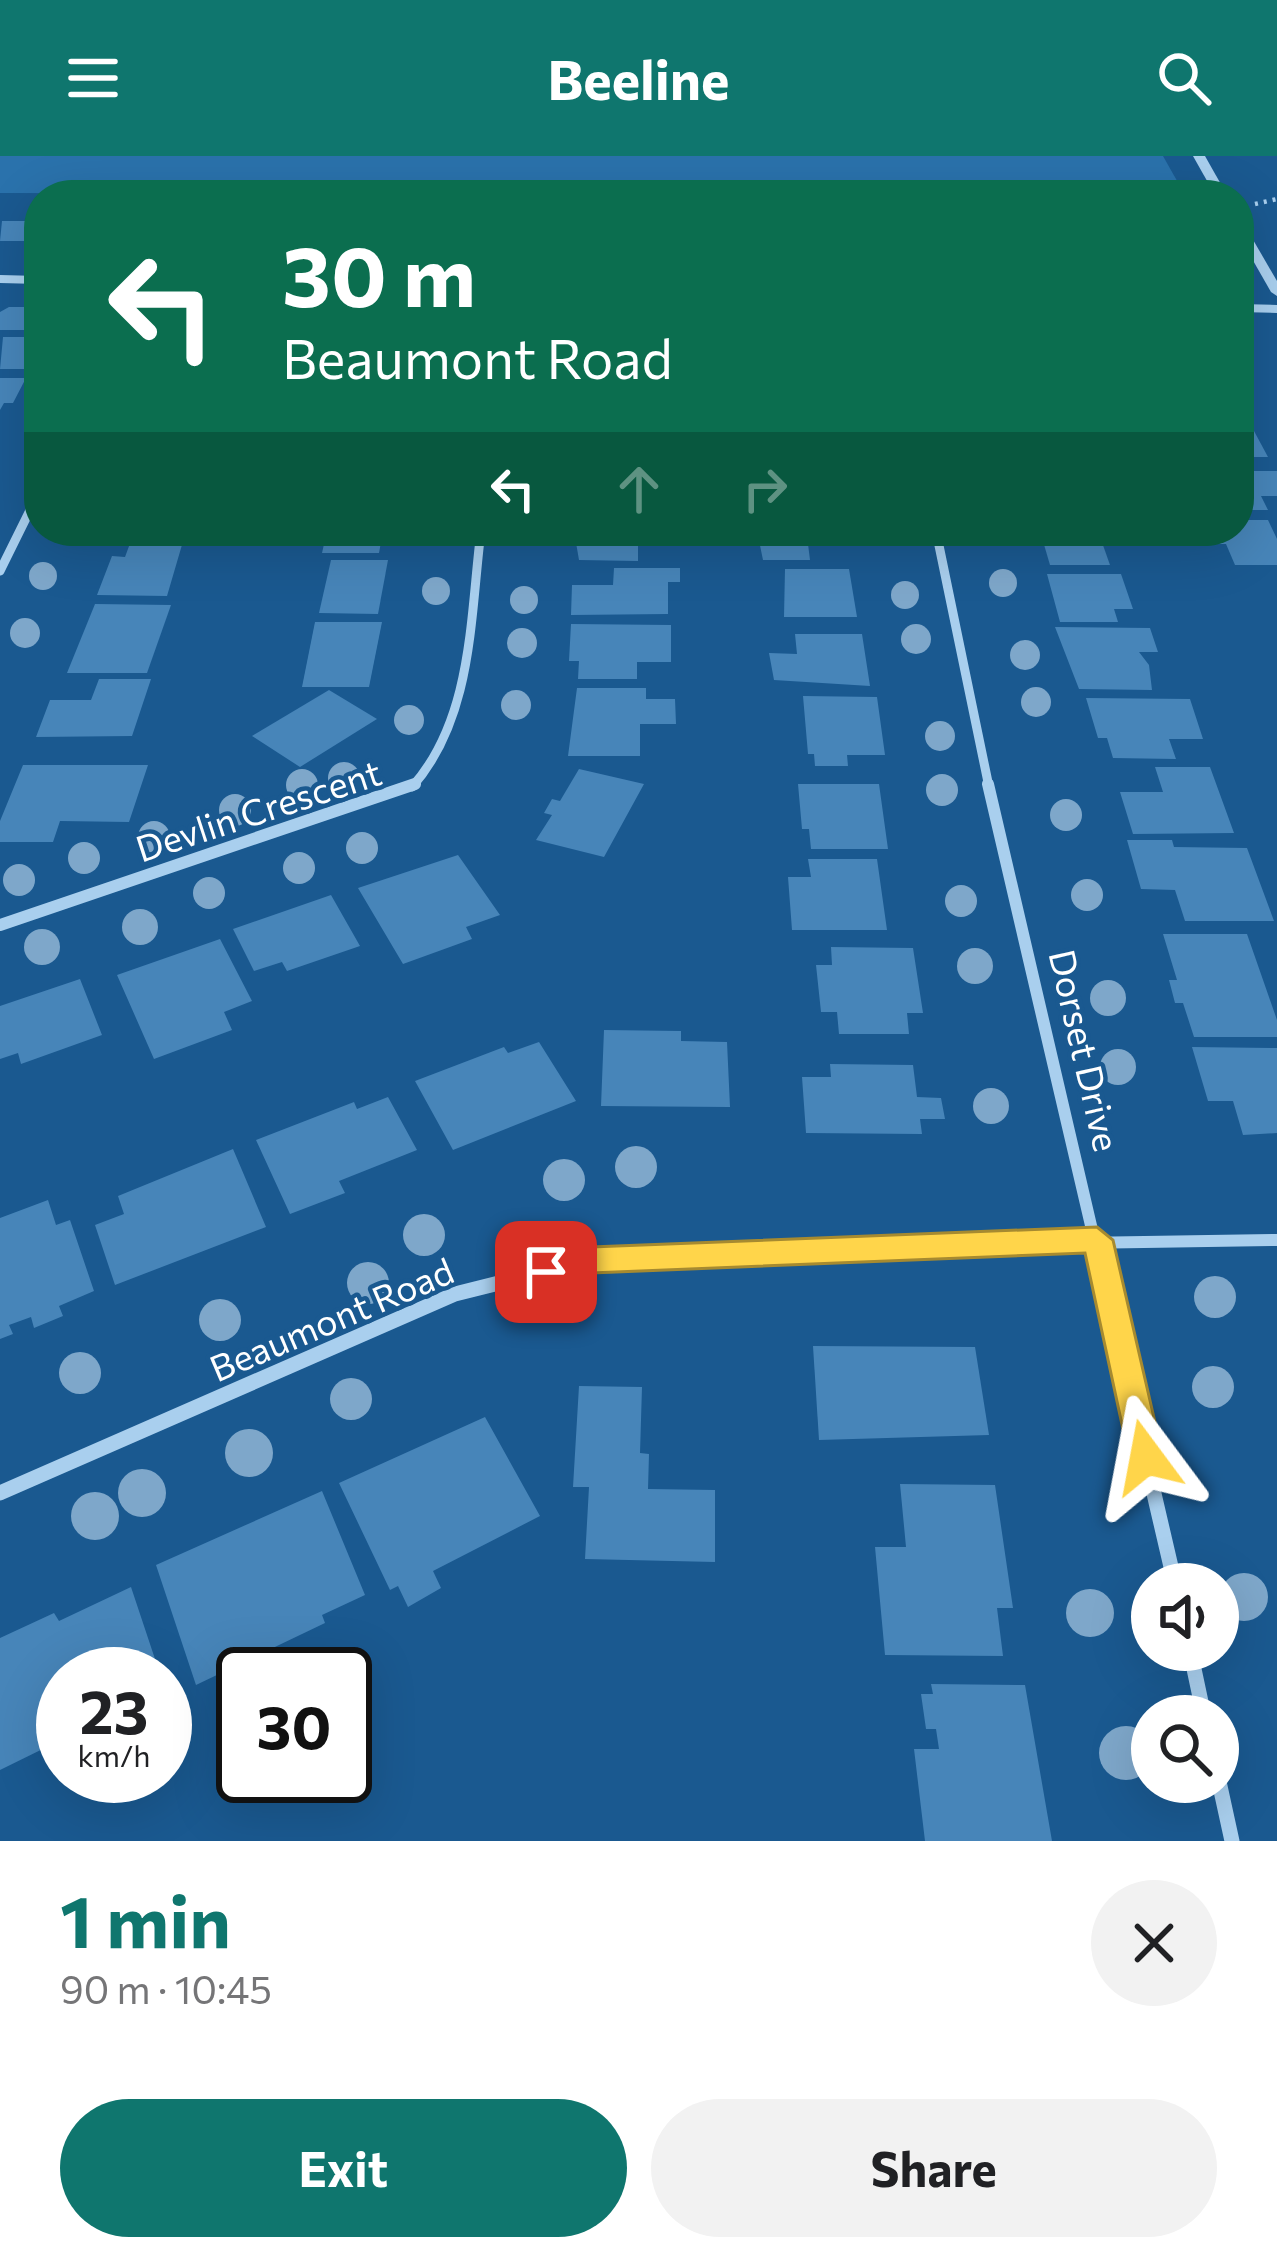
<!DOCTYPE html>
<meta charset="utf-8">
<style>
:root{--surface:#fff;--page:#f2f2f2;--text:#202124;--muted:#757577;--accent:#0f766e}
body{margin:0;font-family:Commissioner,sans-serif;background:var(--page);color:var(--text);height:100vh;display:flex;flex-direction:column;font-size:45px;white-space:nowrap}
*{box-sizing:border-box;margin:0}
p{font-size:39px;color:var(--muted)}
.icon{flex:none;width:66px;height:66px;fill:none;stroke:currentColor;stroke-width:2;stroke-linecap:round;stroke-linejoin:round}
.map{position:relative;height:1685px;overflow:hidden}
.side{display:flex;flex-direction:column;background:var(--surface);flex:1}
.side>*{flex:none}
.top-card{position:absolute;left:24px;top:24px;width:1230px;height:366px;border-radius:48px;box-shadow:0 12px 48px #0002;background:#0b6e4f;color:#fff;overflow:hidden}
.fabs{position:absolute;left:1131px;top:1407px;display:grid;gap:24px}
.fabs a{display:grid;place-items:center;width:108px;height:108px;border-radius:50%;background:var(--surface);box-shadow:0 12px 48px #0002;font-size:60px}
.speed{position:absolute;left:36px;top:1491px;display:flex;gap:24px;font-size:60px;font-weight:700;text-align:center}
.speed>*{display:grid;place-content:center;width:156px;height:156px;border-radius:50%;background:var(--surface);box-shadow:0 12px 48px #0002;line-height:1}
.speed small{font-size:30px;font-weight:400}
.speed .limit{border:6px solid #111;border-radius:18px;background:#fff;color:#111}
.pin{position:absolute;display:grid;place-items:center;width:102px;height:102px;color:#fff;margin:-51px;border-radius:24px;box-shadow:0 6px 18px #0006}
.me{position:absolute;width:132px;margin:-66px;rotate:347deg;stroke-linejoin:round;filter:drop-shadow(0 0 9px #0008)}
.turn{display:flex;align-items:center;gap:42px;height:252px;padding:0 60px;font-size:54px}
.turn .icon{width:156px;height:156px;stroke-width:2.5}
.turn b{display:block;font-size:84px;line-height:102px}
.lanes{display:flex;align-items:center;height:114px;padding:0 60px;background:#0003;justify-content:center;gap:60px;direction:ltr}
.lanes .off{opacity:.35}
.round{display:grid;place-items:center;flex:none;width:126px;height:126px;border-radius:63px;background:var(--page)}
.overview{display:flex;align-items:center;justify-content:space-between;height:204px;padding:0 60px}
h1{font-size:72px;font-weight:700;line-height:90px;color:var(--accent)}
.button{display:flex;gap:24px;margin-top:auto;padding:24px 60px}
.button a{flex:1;height:138px;border-radius:72px;background:var(--accent);color:#fff;font-size:48px;font-weight:700;line-height:138px;text-align:center}
.button a+a{background:var(--page);color:var(--text)}
header{display:flex;justify-content:space-between;align-items:center;height:156px;padding:0 60px;background:var(--accent);color:#fff;font-size:54px;font-weight:700}
.map>svg:first-child{display:block}
.green{fill:#2a72ac}
.building{fill:#4785b9}
.lines{fill:none;stroke-linecap:round;stroke-linejoin:round}
.path{stroke:#a9cfee;stroke-width:4.5;stroke-dasharray:3 6;stroke-linecap:butt}
.minor-far3{stroke:#a9cfee;stroke-width:8}
.minor-far2{stroke:#a9cfee;stroke-width:9}
.minor-far1{stroke:#a9cfee;stroke-width:12}
.minor{stroke:#a9cfee;stroke-width:15}
.tertiary{fill:#a9cfee;fill-rule:evenodd}
.tree{fill:#7ea7ca}
.route{fill:#ffd54a;stroke:#a68a30;stroke-width:3}
.labels{text-anchor:middle;dominant-baseline:central;stroke-width:9;stroke-linejoin:round;paint-order:stroke}
.street-label{font-size:36px;fill:#fff;stroke:#1a5990}
</style>
<header><svg class="icon" aria-label="menu" viewBox="0 0 24 24"><path d="M4 6h16M4 12h16M4 18h16"/></svg>Beeline<svg class="icon" aria-label="search" viewBox="0 0 24 24"><circle cx="10" cy="10" r="6"/><path d="M15 15l6 6"/></svg></header>
<div class="map">
<svg width="1277" height="1685" viewBox="0 0 1277 1685">
<rect width="100%" height="100%" fill="#1a5990"/>
<polygon class="green" points="0,0 1163,0 1185,39 0,37"/>
<g class="building">
<polygon points="2,65 39,65 39,75 33,85 0,85"/>
<polygon points="9,151 39,151 39,174 0,174 0,156"/>
<polygon points="3,181 39,181 33,213 0,213"/>
<polygon points="0,222 26,222 13,247 4,247 0,254"/>
<polygon points="1239,262 1247,262 1268,301 1239,301"/>
<polygon points="1239,315 1277,315 1277,340 1261,340 1268,354 1239,354"/>
<polygon points="1239,364 1268,364 1277,383 1277,409 1235,409 1226,388 1206,388 1202,377 1239,375"/>
<polygon points="327,375 383,375 379,397 322,397"/>
<polygon points="574,375 638,375 638,405 579,404"/>
<polygon points="757,375 848,375 850,389 808,388 810,404 763,404"/>
<polygon points="1040,375 1098,375 1110,409 1050,409"/>
<polygon points="132,382 184,382 167,440 97,439 112,400 125,401"/>
<polygon points="331,404 388,404 378,458 319,457"/>
<polygon points="614,412 680,412 680,426 668,426 668,458 571,459 572,429 613,429"/>
<polygon points="785,413 849,413 857,461 784,461"/>
<polygon points="1047,418 1121,418 1133,453 1114,453 1118,466 1060,466"/>
<polygon points="95,448 171,449 147,517 67,517"/>
<polygon points="315,466 382,466 369,531 302,531"/>
<polygon points="571,468 671,469 671,506 637,506 637,523 578,523 579,505 569,505"/>
<polygon points="1055,471 1150,472 1158,496 1139,496 1149,509 1152,534 1079,533"/>
<polygon points="795,478 862,478 870,530 774,524 769,497 797,498"/>
<polygon points="99,523 151,523 132,580 36,581 50,544 91,544"/>
<polygon points="577,532 646,532 646,543 675,543 676,568 640,568 640,600 568,600"/>
<polygon points="329,534 377,563 300,611 252,580"/>
<polygon points="803,540 877,541 885,599 847,599 848,610 815,610 814,598 808,598"/>
<polygon points="1086,542 1190,543 1203,583 1169,583 1176,603 1113,602 1107,582 1098,582"/>
<polygon points="23,609 148,609 129,666 60,665 53,686 0,686 0,665"/>
<polygon points="1155,611 1210,611 1234,677 1133,678 1120,636 1163,636"/>
<polygon points="579,613 644,628 604,701 536,684 552,659 544,657 552,643 560,645"/>
<polygon points="798,628 879,628 888,693 811,693 809,673 802,673"/>
<polygon points="1127,684 1172,684 1174,691 1247,692 1274,765 1185,765 1175,734 1141,733"/>
<polygon points="458,699 500,759 466,771 472,783 403,808 358,732"/>
<polygon points="808,703 877,703 887,774 792,774 788,721 811,721"/>
<polygon points="331,739 360,790 287,815 282,806 254,815 233,773"/>
<polygon points="1163,778 1247,778 1277,864 1277,881 1194,881 1183,847 1175,847 1169,824 1177,824"/>
<polygon points="220,783 252,845 224,856 232,874 154,903 117,819"/>
<polygon points="831,791 913,792 923,857 907,857 909,878 839,878 837,856 821,856 816,809 832,809"/>
<polygon points="80,823 102,879 21,908 18,897 0,903 0,850"/>
<polygon points="604,874 681,875 681,885 727,886 730,951 601,950"/>
<polygon points="539,886 576,945 453,994 415,925 504,891 508,897"/>
<polygon points="1192,891 1277,892 1277,977 1243,979 1233,945 1208,945"/>
<polygon points="830,908 913,909 917,941 941,942 945,963 920,963 922,978 806,977 802,921 831,921"/>
<polygon points="388,941 417,994 339,1025 345,1037 290,1058 256,984 354,946 357,953"/>
<polygon points="233,993 266,1071 115,1129 95,1069 124,1058 118,1040"/>
<polygon points="48,1044 56,1069 70,1064 94,1135 59,1150 63,1160 34,1172 31,1161 9,1169 13,1178 0,1183 0,1062"/>
<polygon points="813,1190 975,1191 989,1279 819,1284"/>
<polygon points="579,1230 642,1231 640,1297 649,1298 648,1333 715,1334 715,1406 585,1403 589,1331 573,1331"/>
<polygon points="485,1261 540,1360 433,1415 441,1432 408,1451 398,1430 390,1434 339,1327"/>
<polygon points="900,1328 995,1329 1013,1452 997,1452 1003,1500 885,1499 875,1391 906,1391"/>
<polygon points="322,1335 365,1439 322,1459 325,1467 196,1529 156,1409"/>
<polygon points="131,1431 160,1518 63,1518 63,1596 59,1585 0,1614 0,1482 54,1457 59,1465"/>
<polygon points="931,1528 1025,1529 1052,1685 925,1685 914,1593 939,1593 936,1573 926,1573 921,1538 933,1538"/>
</g>
<g class="lines">
<polyline class="path" points="1255,48 1277,43"/>
<g class="minor-far3">
<polyline points="0,123 39,124"/>
<polyline points="1239,152 1277,153"/>
</g>
<g class="minor-far2">
<polyline points="936,375 989,631"/>
<polyline points="0,415 39,336"/>
<path d="M412,631C473,562 470,462 481,375"/>
</g>
<g class="minor-far1">
<polyline points="988,628 1096,1091"/>
<polyline points="0,769 415,628"/>
<polyline points="833,1091 1277,1084"/>
</g>
<g class="minor">
<polyline points="1096,1088 1175,1428"/>
<polyline points="0,1337 455,1138 591,1104 891,1088"/>
<polyline points="1190,1494 1204,1560"/>
<polyline points="1218,1621 1232,1685"/>
</g>
<g class="tertiary">
<polygon points="1193,0 1205,0 1227,39 1215,39"/>
<polygon points="1239,66 1245,70 1277,125 1277,140 1271,136 1239,80"/>
</g>
</g>
<g class="tree">
<circle cx="43" cy="420" r="14"/>
<circle cx="1003" cy="427" r="14"/>
<circle cx="436" cy="435" r="14"/>
<circle cx="905" cy="439" r="14"/>
<circle cx="524" cy="444" r="14"/>
<circle cx="25" cy="477" r="15"/>
<circle cx="916" cy="483" r="15"/>
<circle cx="522" cy="487" r="15"/>
<circle cx="1025" cy="499" r="15"/>
<circle cx="1036" cy="546" r="15"/>
<circle cx="516" cy="549" r="15"/>
<circle cx="409" cy="564" r="15"/>
<circle cx="940" cy="580" r="15"/>
<circle cx="344" cy="622" r="16"/>
<circle cx="302" cy="629" r="16"/>
<circle cx="942" cy="634" r="16"/>
<circle cx="235" cy="654" r="16"/>
<circle cx="1066" cy="659" r="16"/>
<circle cx="154" cy="681" r="16"/>
<circle cx="362" cy="692" r="16"/>
<circle cx="84" cy="702" r="16"/>
<circle cx="299" cy="712" r="16"/>
<circle cx="19" cy="724" r="16"/>
<circle cx="209" cy="737" r="16"/>
<circle cx="1087" cy="739" r="16"/>
<circle cx="961" cy="745" r="16"/>
<circle cx="140" cy="771" r="18"/>
<circle cx="42" cy="791" r="18"/>
<circle cx="975" cy="810" r="18"/>
<circle cx="1108" cy="842" r="18"/>
<circle cx="1118" cy="911" r="18"/>
<circle cx="991" cy="950" r="18"/>
<circle cx="636" cy="1011" r="21"/>
<circle cx="564" cy="1024" r="21"/>
<circle cx="424" cy="1079" r="21"/>
<circle cx="368" cy="1127" r="21"/>
<circle cx="1215" cy="1141" r="21"/>
<circle cx="220" cy="1164" r="21"/>
<circle cx="80" cy="1217" r="21"/>
<circle cx="1213" cy="1231" r="21"/>
<circle cx="351" cy="1243" r="21"/>
<circle cx="249" cy="1297" r="24"/>
<circle cx="142" cy="1337" r="24"/>
<circle cx="95" cy="1360" r="24"/>
<circle cx="1244" cy="1441" r="24"/>
<circle cx="1090" cy="1457" r="24"/>
<circle cx="1126" cy="1597" r="27"/>
</g>
<polygon class="route" points="1097,1071 1113,1084 1163,1301 1158,1312 1146,1317 1134,1312 1129,1301 1085,1097 591,1117 546,1129 535,1125 530,1116 535,1106 591,1091"/>
<g class="labels">
<g class="street-label">
<text transform="translate(258 653) rotate(-18)">Devlin Crescent</text>
<text transform="translate(1086 894) rotate(77)">Dorset Drive</text>
<text transform="translate(331 1162) rotate(-23)">Beaumont Road</text>
</g>
</g>
</svg>
<div class="fabs">
<a><svg class="icon" aria-label="sound" viewBox="0 0 24 24"><path d="M4 9h4l5-4v14l-5-4H4zM17 9q2 3 0 6"/></svg></a>
<a><svg class="icon" aria-label="search" viewBox="0 0 24 24"><circle cx="10" cy="10" r="6"/><path d="M15 15l6 6"/></svg></a>
</div>
<div class="speed"><div>23<small>km/h</small></div><div class="limit">30</div></div>
<div class="pin" style="left:546px;top:1116px;background:#d93025"><svg class="icon" aria-label="arrive" viewBox="0 0 24 24"><path d="M6 21V4h12l-3 4 3 4H6"/></svg></div>
<svg class="me" style="left:1146px;top:1301px" viewBox="-20 -20 40 40"><path d="M0-17L14 15 0 8-14 15z" fill="#ffd54a" stroke="#fff" stroke-width="4"/></svg>
<div class="top-card">
<div class="turn"><svg class="icon" aria-label="left" viewBox="0 0 24 24"><path d="M17 20v-9H6M10 6l-5 5 5 5"/></svg><div><b>30 m</b>Beaumont Road</div></div>
<div class="lanes"><svg class="icon" aria-label="left" viewBox="0 0 24 24"><path d="M17 20v-9H6M10 6l-5 5 5 5"/></svg><svg class="icon off" aria-label="ahead" viewBox="0 0 24 24"><path d="M12 20V5M6 11l6-6 6 6"/></svg><svg class="icon off" aria-label="right" viewBox="0 0 24 24"><path d="M7 20v-9h11M14 6l5 5-5 5"/></svg></div>
</div>
</div>
<section class="side">
<div class="overview"><div><h1>1 min</h1><p>90 m · 10:45</p></div><a class="round"><svg class="icon" aria-label="close" viewBox="0 0 24 24"><path d="M6 6l12 12M18 6L6 18"/></svg></a></div>
<div class="button"><a>Exit</a><a>Share</a></div>
</section>
